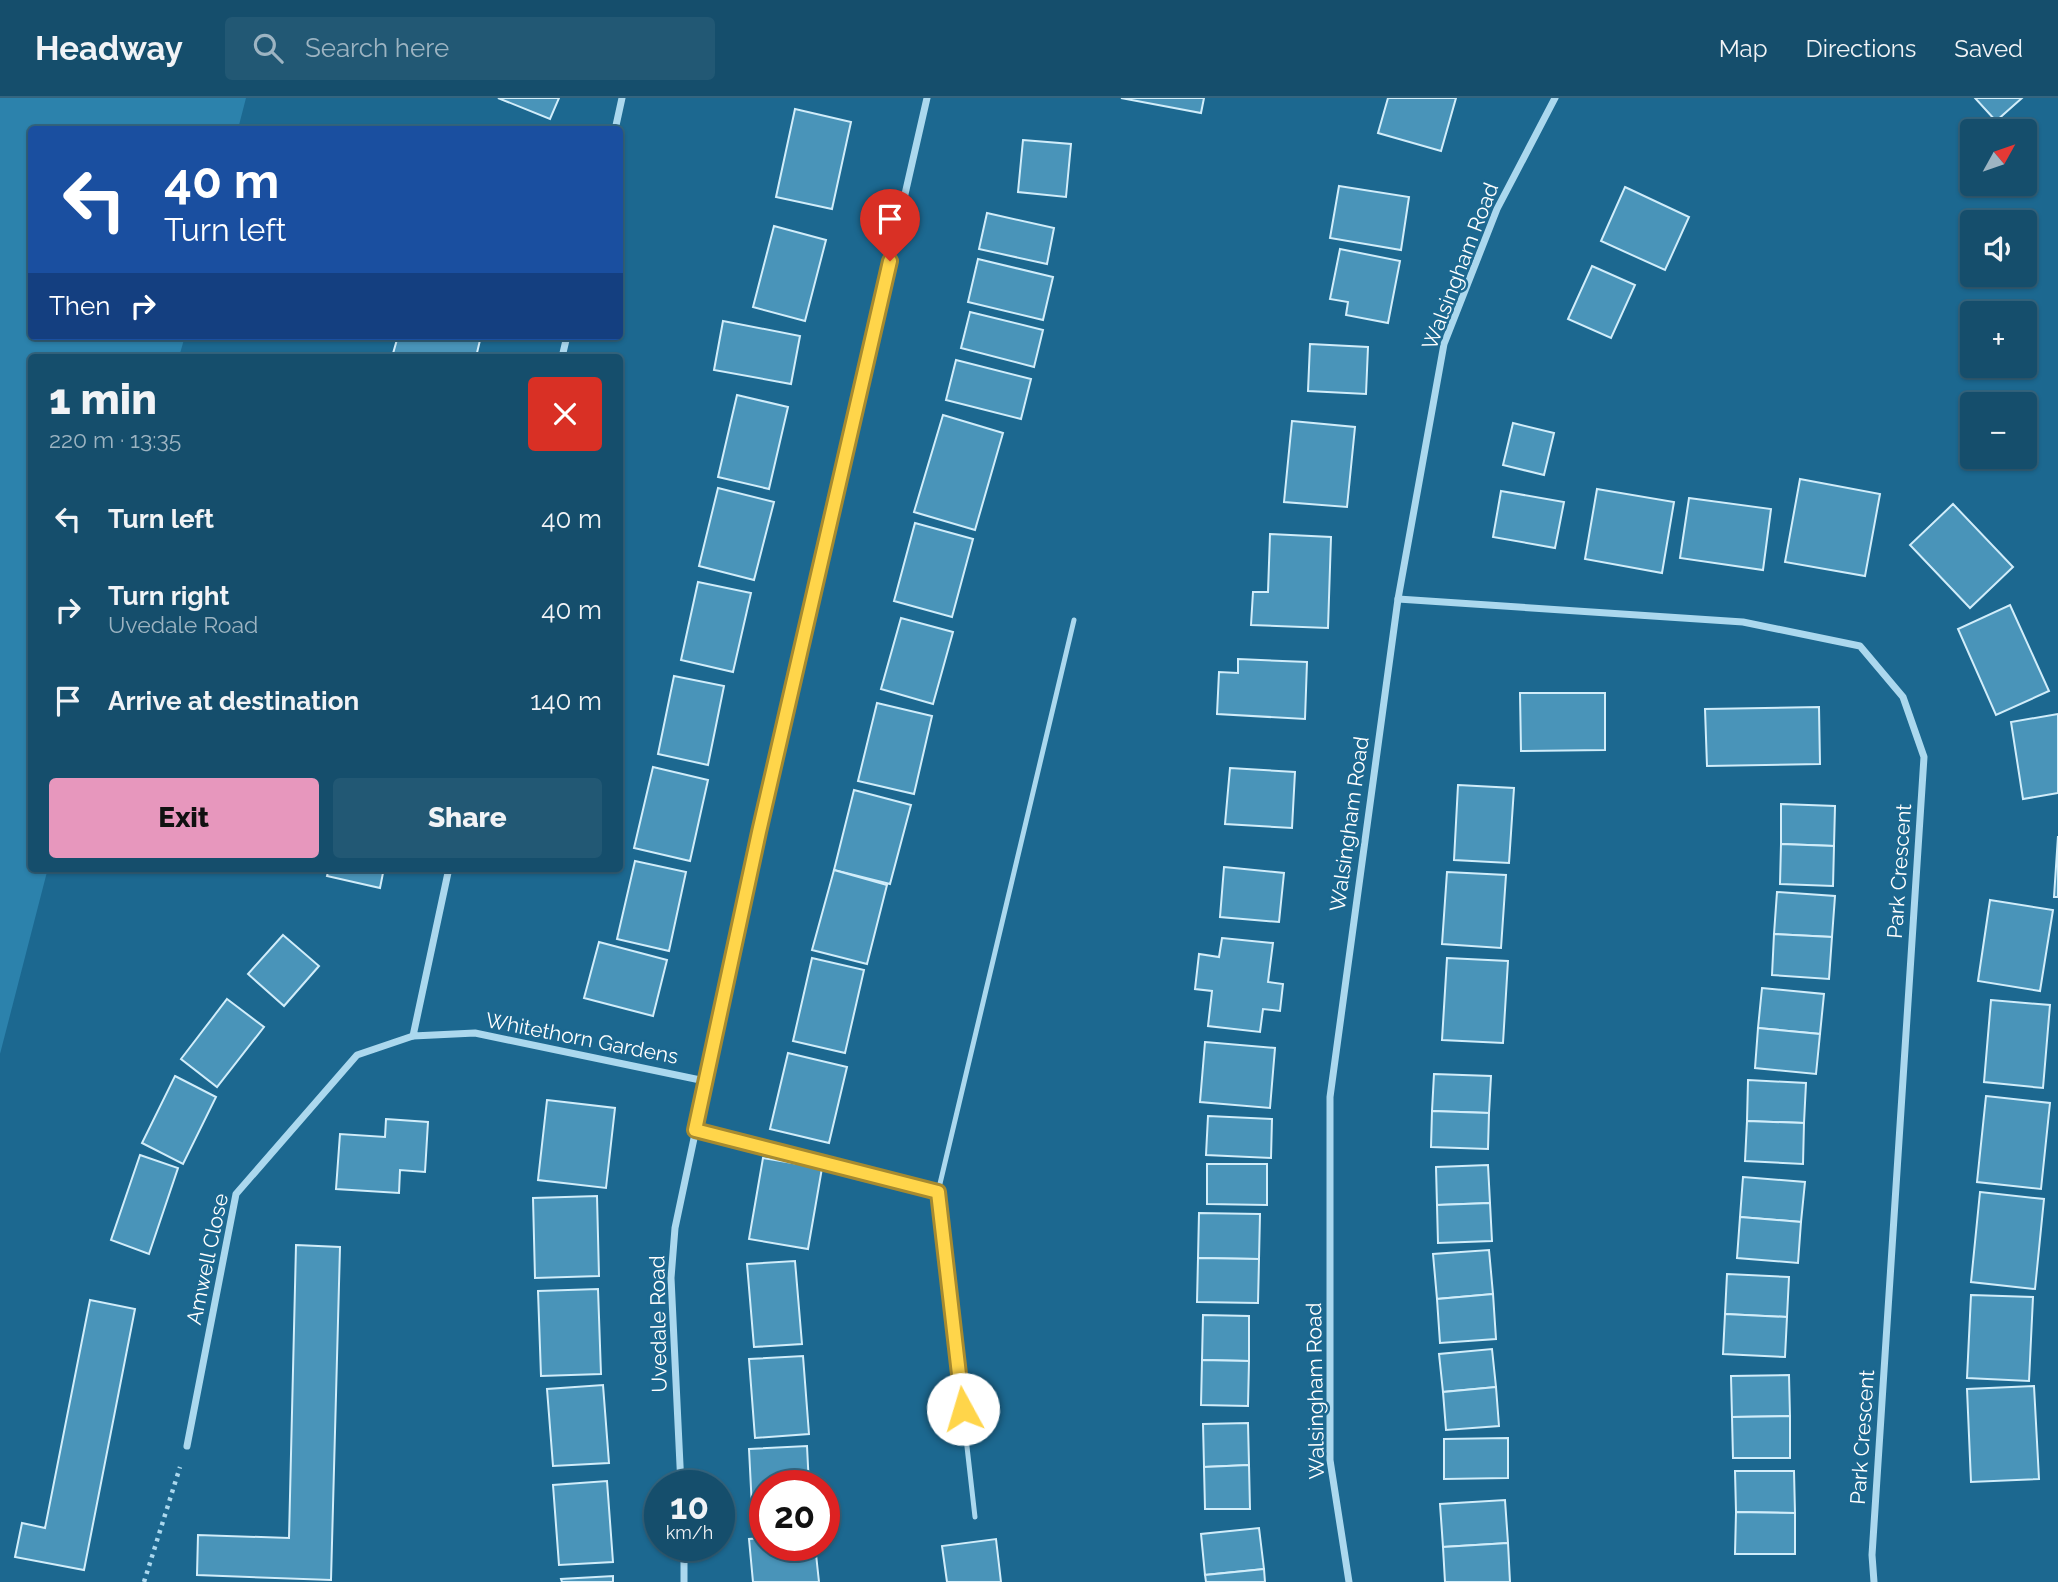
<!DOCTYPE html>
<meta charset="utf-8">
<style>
:root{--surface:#154e6c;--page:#225874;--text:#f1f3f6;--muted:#9db4c2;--line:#34657f;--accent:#e797bd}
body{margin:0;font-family:Raleway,sans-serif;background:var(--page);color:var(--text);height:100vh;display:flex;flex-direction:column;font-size:26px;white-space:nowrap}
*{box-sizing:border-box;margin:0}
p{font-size:23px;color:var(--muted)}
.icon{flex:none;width:38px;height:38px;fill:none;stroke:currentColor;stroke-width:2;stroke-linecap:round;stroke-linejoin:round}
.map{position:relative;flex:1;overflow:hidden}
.details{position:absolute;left:28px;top:256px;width:595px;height:518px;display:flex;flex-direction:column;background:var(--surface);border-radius:7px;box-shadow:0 2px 5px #0004,0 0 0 2px var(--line)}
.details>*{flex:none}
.top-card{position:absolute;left:28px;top:28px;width:595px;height:214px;border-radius:7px;box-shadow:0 2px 5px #0004,0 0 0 2px var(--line);background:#1a4fa0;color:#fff;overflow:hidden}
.needle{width:46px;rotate:50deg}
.buttons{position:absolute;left:1960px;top:21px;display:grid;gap:14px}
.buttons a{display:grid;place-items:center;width:77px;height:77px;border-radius:7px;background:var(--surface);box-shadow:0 2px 5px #0004,0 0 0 2px var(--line);font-size:35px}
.speed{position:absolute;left:644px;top:1372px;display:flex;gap:14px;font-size:35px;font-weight:700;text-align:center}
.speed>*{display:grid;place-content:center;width:91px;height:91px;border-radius:50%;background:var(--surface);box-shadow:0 2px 5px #0004,0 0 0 2px var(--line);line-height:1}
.speed small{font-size:18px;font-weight:400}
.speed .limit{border:10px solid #d22;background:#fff;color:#111}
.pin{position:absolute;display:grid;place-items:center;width:60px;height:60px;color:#fff;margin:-72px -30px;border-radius:50% 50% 50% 0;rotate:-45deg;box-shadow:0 0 7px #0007}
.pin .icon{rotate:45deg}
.me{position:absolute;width:77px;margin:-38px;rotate:354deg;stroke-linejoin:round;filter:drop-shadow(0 0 5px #0008)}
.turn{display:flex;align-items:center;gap:24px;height:147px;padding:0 21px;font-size:32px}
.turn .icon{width:91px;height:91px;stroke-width:2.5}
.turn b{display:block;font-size:49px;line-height:60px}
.then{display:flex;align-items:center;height:66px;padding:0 21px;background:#0003;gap:14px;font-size:26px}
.round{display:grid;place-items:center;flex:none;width:74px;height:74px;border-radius:7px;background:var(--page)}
.summary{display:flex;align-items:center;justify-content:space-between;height:119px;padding:0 21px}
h1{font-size:42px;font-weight:800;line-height:52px}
.button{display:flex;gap:14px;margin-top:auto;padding:14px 21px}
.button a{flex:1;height:80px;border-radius:7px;background:var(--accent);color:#111;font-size:28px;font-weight:800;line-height:80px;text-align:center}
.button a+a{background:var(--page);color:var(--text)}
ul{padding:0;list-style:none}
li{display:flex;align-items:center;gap:21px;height:91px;padding:0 21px}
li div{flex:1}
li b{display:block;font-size:26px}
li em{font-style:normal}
header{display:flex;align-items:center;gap:42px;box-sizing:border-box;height:98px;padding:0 35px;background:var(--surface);border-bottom:2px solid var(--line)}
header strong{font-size:33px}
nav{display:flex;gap:38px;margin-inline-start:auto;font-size:24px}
.search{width:490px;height:63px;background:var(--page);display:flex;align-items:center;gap:18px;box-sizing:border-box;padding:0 24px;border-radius:7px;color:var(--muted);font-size:26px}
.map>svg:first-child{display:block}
.green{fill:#2c82ac}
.building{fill:#4994b9;stroke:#d1edfa;stroke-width:2}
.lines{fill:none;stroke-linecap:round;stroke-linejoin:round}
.path{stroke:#abd8ee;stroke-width:4.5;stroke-dasharray:3.5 5;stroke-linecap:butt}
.service{stroke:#abd8ee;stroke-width:5}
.minor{stroke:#abd8ee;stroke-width:7}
.route-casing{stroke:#a68a30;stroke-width:18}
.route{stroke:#ffd54a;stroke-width:12}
.labels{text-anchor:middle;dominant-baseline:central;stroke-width:5;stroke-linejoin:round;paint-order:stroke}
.street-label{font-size:21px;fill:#fff;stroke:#1c6890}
</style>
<header>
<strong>Headway</strong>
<div class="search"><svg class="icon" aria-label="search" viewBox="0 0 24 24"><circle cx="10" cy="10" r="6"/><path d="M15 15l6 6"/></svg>Search here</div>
<nav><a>Map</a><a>Directions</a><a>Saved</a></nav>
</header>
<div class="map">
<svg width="2058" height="1484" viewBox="0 0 2058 1484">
<rect width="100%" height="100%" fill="#1c6890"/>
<polygon class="green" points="0,0 246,0 238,31 32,32 32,238 185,238 179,259 32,259 32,770 48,770 0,956"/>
<g class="building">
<polygon points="498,0 559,0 550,21"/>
<polygon points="1121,0 1204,0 1201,15"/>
<polygon points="1388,0 1456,0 1441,53 1378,35"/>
<polygon points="1975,0 2022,0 1996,23"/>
<polygon points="795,11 851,24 832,111 776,99"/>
<polygon points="1023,42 1071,46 1066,99 1018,94"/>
<polygon points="1339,88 1409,99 1401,152 1330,140"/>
<polygon points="1625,89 1689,119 1665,172 1601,143"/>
<polygon points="987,115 1054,130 1047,166 979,151"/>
<polygon points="774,128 826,142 805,223 753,209"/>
<polygon points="1340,151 1400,163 1388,225 1346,217 1348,204 1330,201"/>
<polygon points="978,161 1053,179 1043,222 968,204"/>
<polygon points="1592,168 1635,187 1611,240 1568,221"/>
<polygon points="970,214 1043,232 1034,269 961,250"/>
<polygon points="723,223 800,238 791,286 714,272"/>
<polygon points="398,238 481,238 476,259 392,259"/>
<polygon points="1310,246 1368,249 1366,296 1308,293"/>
<polygon points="956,262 1031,281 1021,321 946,302"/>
<polygon points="737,297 788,309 769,391 718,379"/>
<polygon points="943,317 1003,335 975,432 914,414"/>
<polygon points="1292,323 1355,329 1347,409 1284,404"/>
<polygon points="1513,325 1554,335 1544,377 1503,367"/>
<polygon points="1800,381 1880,396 1865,478 1785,464"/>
<polygon points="718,390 774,404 754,482 699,468"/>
<polygon points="1597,391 1674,404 1662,475 1585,461"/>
<polygon points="1501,393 1564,404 1555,450 1493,439"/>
<polygon points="1689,400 1771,411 1763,472 1680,460"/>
<polygon points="1953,406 2013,469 1970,510 1910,447"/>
<polygon points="915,425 973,441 952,519 894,503"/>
<polygon points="1270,436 1331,439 1328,530 1251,527 1253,494 1268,494"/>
<polygon points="698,484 751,495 733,574 681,562"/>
<polygon points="2010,507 2049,593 1996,617 1958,531"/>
<polygon points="901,520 953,534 933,606 881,591"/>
<polygon points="1238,561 1307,564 1305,621 1217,616 1219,574 1238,575"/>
<polygon points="674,578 724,588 708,667 658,656"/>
<polygon points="1520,595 1605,595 1605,652 1521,653"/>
<polygon points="877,605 932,618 914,696 858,683"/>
<polygon points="1819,609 1820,666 1707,668 1705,611"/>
<polygon points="2058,616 2058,695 2023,701 2011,624"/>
<polygon points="653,669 708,682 690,763 634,750"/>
<polygon points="1230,670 1295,674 1292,730 1225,726"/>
<polygon points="1458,687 1514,690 1509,765 1454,762"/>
<polygon points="854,692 911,707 890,786 834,772"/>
<polygon points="1781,706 1835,708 1834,748 1781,746"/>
<polygon points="2058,738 2058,799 2054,799"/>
<polygon points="1781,746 1834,748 1833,788 1780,786"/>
<polygon points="635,763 686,774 669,853 617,841"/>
<polygon points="1224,769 1284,775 1279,824 1220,819"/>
<polygon points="329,770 384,770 380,790 327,778"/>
<polygon points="834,772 887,787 867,866 812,852"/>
<polygon points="1447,774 1506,777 1501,850 1442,846"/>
<polygon points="1777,794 1835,798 1832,839 1774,836"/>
<polygon points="1990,802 2053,812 2040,893 1978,883"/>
<polygon points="1774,836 1832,839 1829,881 1772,877"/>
<polygon points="283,837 319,868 284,908 248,876"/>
<polygon points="1222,840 1273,845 1268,884 1283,886 1280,913 1263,911 1260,934 1208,928 1212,893 1195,891 1199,856 1219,859"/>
<polygon points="599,844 667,862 653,918 584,900"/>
<polygon points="812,860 864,872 845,955 793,943"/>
<polygon points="1447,860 1508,863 1503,945 1442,942"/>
<polygon points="1762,890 1824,896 1820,936 1758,930"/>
<polygon points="227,901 264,929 217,989 181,961"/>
<polygon points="1991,902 2050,907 2043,990 1984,984"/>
<polygon points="1758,930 1820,936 1816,976 1755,970"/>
<polygon points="1205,944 1275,950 1270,1010 1200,1004"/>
<polygon points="788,955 847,969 829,1045 770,1031"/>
<polygon points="1434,976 1491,978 1489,1015 1432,1013"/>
<polygon points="175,978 216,999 183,1066 142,1045"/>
<polygon points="1748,982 1806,985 1804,1025 1747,1023"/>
<polygon points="1986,998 2050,1005 2041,1091 1977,1084"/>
<polygon points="547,1002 615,1010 606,1090 538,1082"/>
<polygon points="1432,1013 1489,1015 1488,1051 1431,1049"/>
<polygon points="1208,1018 1272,1021 1271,1060 1206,1057"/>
<polygon points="386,1021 428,1024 425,1074 400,1072 399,1095 336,1091 340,1036 385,1039"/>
<polygon points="1747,1023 1804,1025 1803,1066 1745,1063"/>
<polygon points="140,1057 178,1070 149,1156 111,1142"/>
<polygon points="763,1060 822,1070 808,1151 749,1141"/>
<polygon points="1207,1066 1267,1066 1267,1107 1207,1106"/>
<polygon points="1488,1067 1490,1105 1437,1107 1436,1069"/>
<polygon points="1743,1079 1805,1084 1801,1124 1740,1119"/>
<polygon points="1980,1094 2044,1101 2035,1191 1971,1184"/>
<polygon points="597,1098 599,1178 535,1180 533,1100"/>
<polygon points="1490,1105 1492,1143 1438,1145 1437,1107"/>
<polygon points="1199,1115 1260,1116 1259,1161 1198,1160"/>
<polygon points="1740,1119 1801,1124 1798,1165 1737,1160"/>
<polygon points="296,1147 340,1149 331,1482 197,1477 198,1437 289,1440"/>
<polygon points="1489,1152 1493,1196 1437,1201 1433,1156"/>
<polygon points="1198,1160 1259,1161 1258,1205 1197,1204"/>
<polygon points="795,1163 802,1246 754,1249 747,1166"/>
<polygon points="1727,1176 1789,1179 1787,1219 1725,1216"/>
<polygon points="598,1191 601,1276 541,1278 538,1193"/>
<polygon points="1493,1196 1496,1241 1440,1245 1437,1201"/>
<polygon points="1971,1197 2033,1199 2029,1283 1967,1280"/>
<polygon points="90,1202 135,1211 84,1472 15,1459 22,1425 45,1430"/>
<polygon points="1725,1216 1787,1219 1785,1259 1723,1256"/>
<polygon points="1203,1217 1249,1218 1249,1263 1202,1262"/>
<polygon points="1492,1251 1496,1289 1443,1294 1439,1256"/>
<polygon points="803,1258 809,1336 755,1340 749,1261"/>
<polygon points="1202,1262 1249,1263 1248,1308 1201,1307"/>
<polygon points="1789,1277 1790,1318 1732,1319 1731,1278"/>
<polygon points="603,1287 609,1365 553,1368 547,1291"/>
<polygon points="2034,1288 2039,1381 1971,1384 1967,1291"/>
<polygon points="1496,1289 1499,1328 1446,1332 1443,1294"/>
<polygon points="1790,1318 1790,1360 1733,1360 1732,1319"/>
<polygon points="1248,1325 1249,1367 1204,1369 1203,1326"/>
<polygon points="1508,1340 1508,1380 1444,1381 1444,1341"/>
<polygon points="807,1348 809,1388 765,1388 765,1429 753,1430 749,1351"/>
<polygon points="1249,1367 1250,1411 1205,1411 1204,1369"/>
<polygon points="1735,1373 1794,1373 1795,1415 1736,1414"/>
<polygon points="607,1383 613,1464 559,1467 553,1387"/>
<polygon points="1505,1402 1508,1445 1443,1449 1440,1406"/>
<polygon points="1736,1414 1795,1415 1795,1456 1735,1456"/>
<polygon points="1259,1430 1264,1471 1205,1477 1201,1436"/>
<polygon points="765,1440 765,1447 815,1447 819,1484 753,1484 749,1441"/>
<polygon points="996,1441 1001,1484 947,1484 942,1448"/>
<polygon points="1508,1445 1510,1484 1445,1484 1443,1449"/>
<polygon points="1264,1471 1265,1484 1206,1484 1205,1477"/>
<polygon points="613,1478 613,1484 562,1484 561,1481"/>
</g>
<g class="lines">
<polyline class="path" points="144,1484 180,1369"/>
<g class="service">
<polyline points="695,1032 938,1094 1074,522"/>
<polyline points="938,1094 975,1419"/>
</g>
<g class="minor">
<polyline points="615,32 622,0"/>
<polyline points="562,259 567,238"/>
<polyline points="1398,501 1743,524 1860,548 1903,599 1924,659 1872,1457 1874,1484"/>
<polyline points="449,770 413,938 475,935 705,983"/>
<polyline points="187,1348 236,1096 357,957 413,938"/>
<polyline points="681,1388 671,1180 675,1130 759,734 927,0"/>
<polyline points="684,1447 684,1484"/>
<polyline points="1349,1484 1330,1362 1330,999 1398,501 1444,246 1497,111 1555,0"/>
</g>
</g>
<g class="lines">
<defs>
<polyline id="route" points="890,163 759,734 695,1032 938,1094 963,1311"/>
</defs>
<use href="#route" class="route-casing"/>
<use href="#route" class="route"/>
</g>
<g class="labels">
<g class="street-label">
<text transform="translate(1460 168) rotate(-69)">Walsingham Road</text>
<text transform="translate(1349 726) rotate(-82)">Walsingham Road</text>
<text transform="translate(1899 773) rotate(-86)">Park Crescent</text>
<text transform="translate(582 940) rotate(11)">Whitethorn Gardens</text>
<text transform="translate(207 1161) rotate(-78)">Amwell Close</text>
<text transform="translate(658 1226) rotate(-91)">Uvedale Road</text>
<text transform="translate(1315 1293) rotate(-91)">Walsingham Road</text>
<text transform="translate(1862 1339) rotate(-86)">Park Crescent</text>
</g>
</g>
</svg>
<div class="buttons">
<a><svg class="needle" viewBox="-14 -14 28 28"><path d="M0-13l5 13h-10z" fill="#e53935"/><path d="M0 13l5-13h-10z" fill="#9db4c2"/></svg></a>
<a><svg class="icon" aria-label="sound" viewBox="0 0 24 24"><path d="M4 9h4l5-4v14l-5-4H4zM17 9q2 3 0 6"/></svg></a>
<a>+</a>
<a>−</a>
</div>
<div class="speed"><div>10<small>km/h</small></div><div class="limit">20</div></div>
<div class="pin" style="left:890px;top:163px;background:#d93025"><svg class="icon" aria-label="arrive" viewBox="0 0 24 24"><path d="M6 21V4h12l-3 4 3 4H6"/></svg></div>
<svg class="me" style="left:963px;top:1311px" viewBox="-20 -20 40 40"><circle r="19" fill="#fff"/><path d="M0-13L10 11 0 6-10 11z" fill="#ffd54a"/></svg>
<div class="top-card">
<div class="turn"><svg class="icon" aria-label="left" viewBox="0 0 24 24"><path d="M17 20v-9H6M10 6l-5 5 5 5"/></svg><div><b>40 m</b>Turn left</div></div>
<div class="then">Then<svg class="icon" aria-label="right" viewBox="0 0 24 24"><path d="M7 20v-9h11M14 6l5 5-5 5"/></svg></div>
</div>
<section class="details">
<div class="summary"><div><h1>1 min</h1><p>220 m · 13:35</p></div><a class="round" style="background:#d93025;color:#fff"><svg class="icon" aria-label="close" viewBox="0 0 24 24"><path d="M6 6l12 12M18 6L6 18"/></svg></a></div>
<ul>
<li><svg class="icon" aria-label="left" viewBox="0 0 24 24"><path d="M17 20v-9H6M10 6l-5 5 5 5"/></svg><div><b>Turn left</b></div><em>40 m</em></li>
<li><svg class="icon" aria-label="right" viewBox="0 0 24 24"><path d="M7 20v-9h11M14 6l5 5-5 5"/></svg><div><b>Turn right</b><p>Uvedale Road</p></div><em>40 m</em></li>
<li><svg class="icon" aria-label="arrive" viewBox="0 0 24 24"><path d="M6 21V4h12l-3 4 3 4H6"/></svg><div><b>Arrive at destination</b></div><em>140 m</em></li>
</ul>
<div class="button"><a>Exit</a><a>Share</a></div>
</section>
</div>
